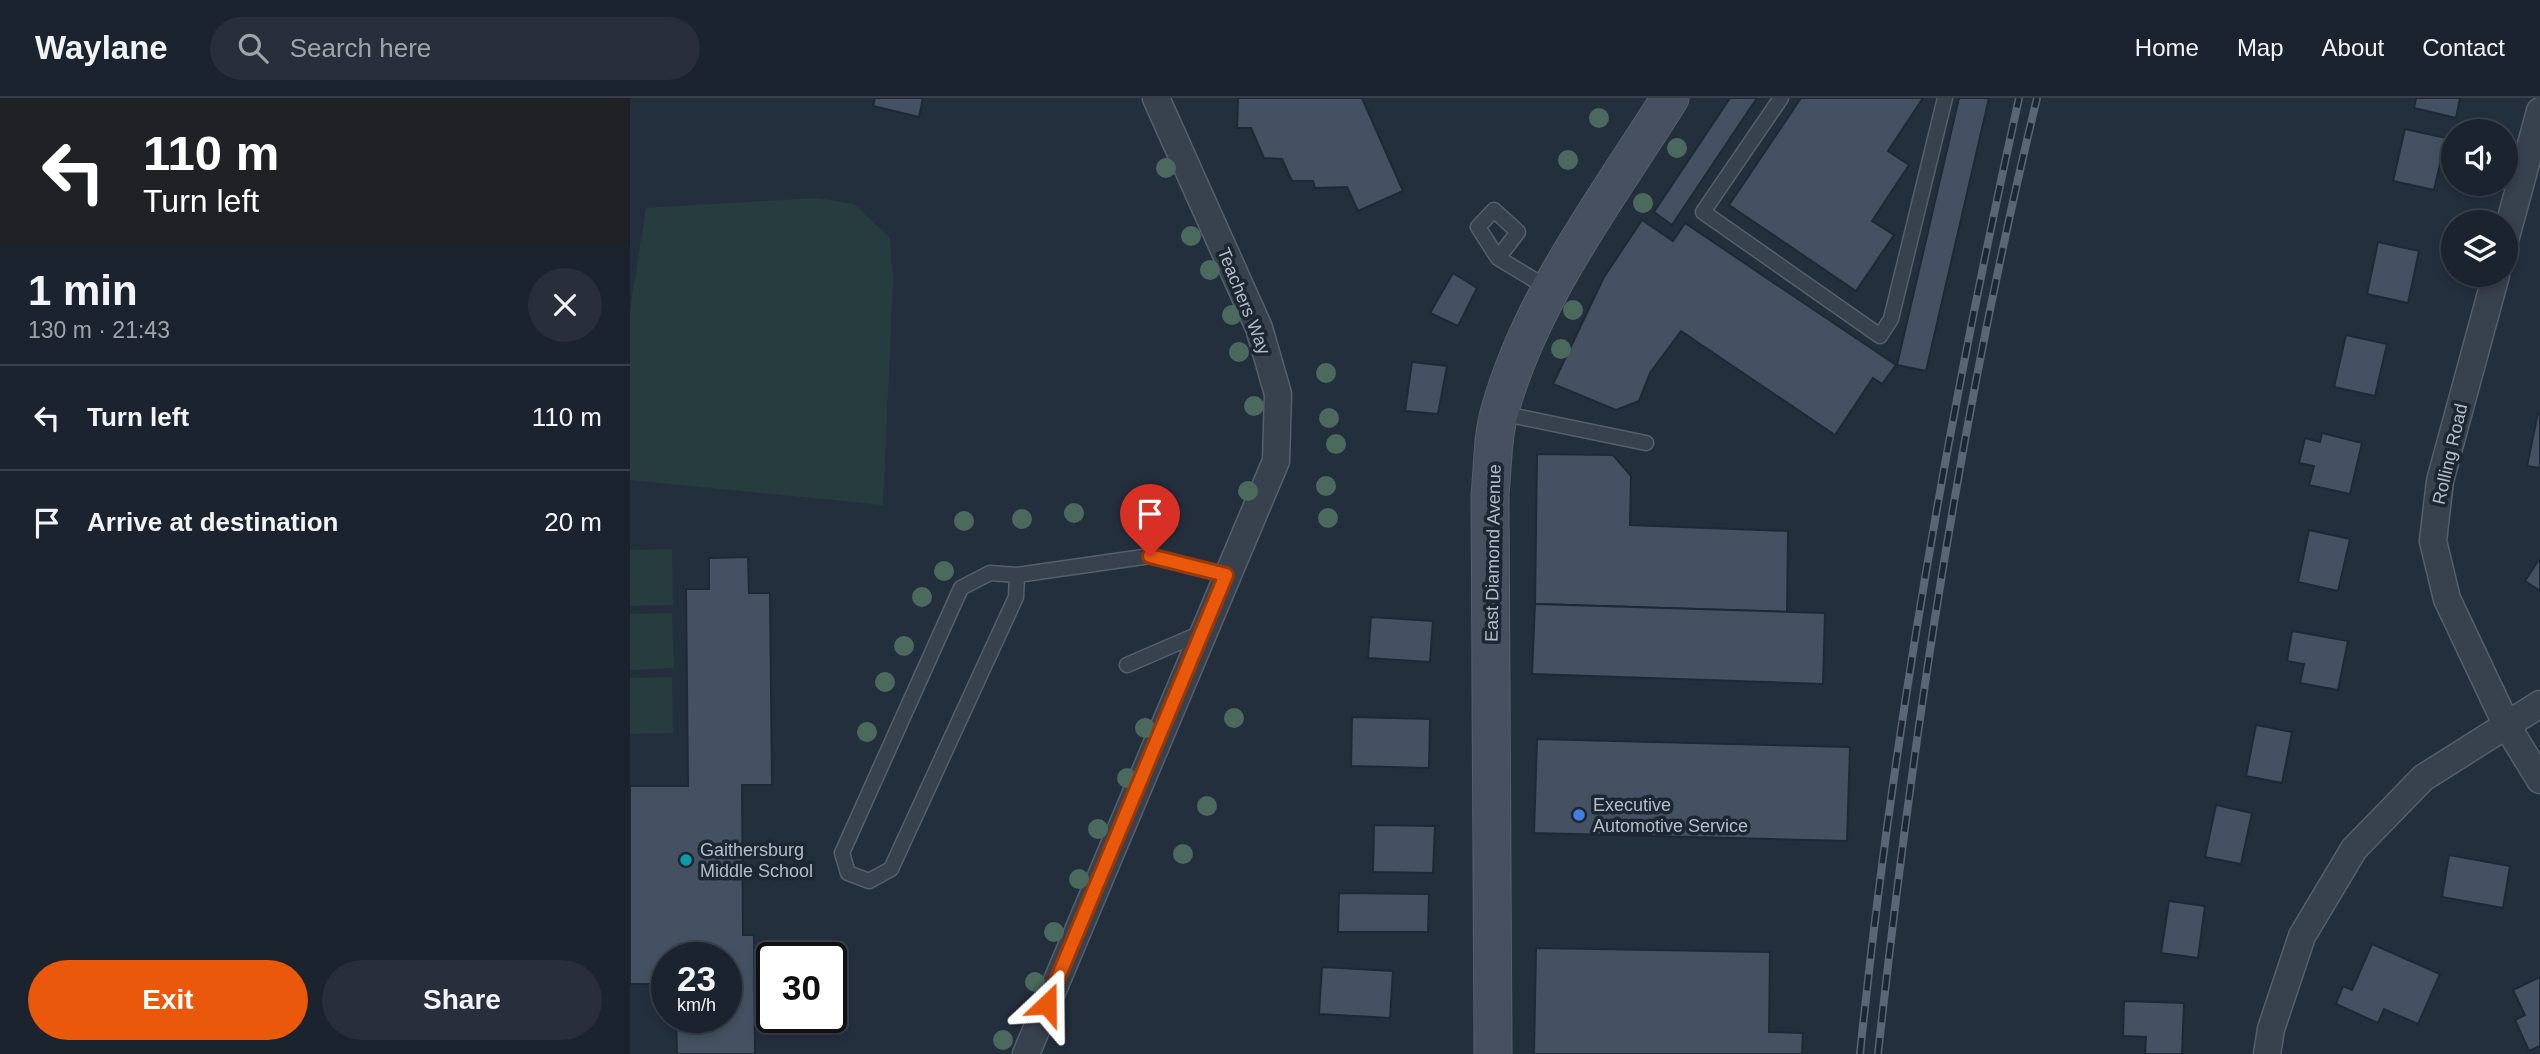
<!DOCTYPE html>
<meta charset="utf-8">
<style>
:root{--surface:#1b232e;--page:#282f3a;--text:#f1f3f6;--muted:#a0a4aa;--line:#39404a;--accent:#ea580c}
body{margin:0;font-family:Helvetica,sans-serif;background:var(--page);color:var(--text);height:100vh;display:flex;flex-direction:column;font-size:26px;white-space:nowrap}
*{box-sizing:border-box;margin:0}
p{font-size:23px;color:var(--muted)}
.icon{flex:none;width:38px;height:38px;fill:none;stroke:currentColor;stroke-width:2;stroke-linecap:round;stroke-linejoin:round}
.map{position:relative;flex:1;overflow:hidden}
.details{display:flex;flex-direction:column;background:var(--surface);width:630px}
.details>*{flex:none}
.hud{background:#202124;color:#fff;overflow:hidden}
.tools{position:absolute;left:1811px;top:21px;display:grid;gap:14px}
.tools a{display:grid;place-items:center;width:77px;height:77px;border-radius:50%;background:var(--surface);box-shadow:0 4px 10px #0003,0 0 0 2px var(--line);font-size:35px}
.speed{position:absolute;left:21px;top:844px;display:flex;gap:14px;font-size:35px;font-weight:700;text-align:center}
.speed>*{display:grid;place-content:center;width:91px;height:91px;border-radius:50%;background:var(--surface);box-shadow:0 4px 10px #0003,0 0 0 2px var(--line);line-height:1}
.speed small{font-size:18px;font-weight:400}
.speed .limit{border:4px solid #111;border-radius:10px;background:#fff;color:#111}
.pin{position:absolute;display:grid;place-items:center;width:60px;height:60px;color:#fff;margin:-72px -30px;border-radius:50% 50% 50% 0;rotate:-45deg;box-shadow:0 0 7px #0007}
.pin .icon{rotate:45deg}
.me{position:absolute;width:77px;margin:-38px;rotate:23deg;stroke-linejoin:round;filter:drop-shadow(0 0 5px #0008)}
.turn{display:flex;align-items:center;gap:24px;height:147px;padding:0 28px;font-size:32px}
.turn .icon{width:91px;height:91px;stroke-width:2.5}
.turn b{display:block;font-size:49px;line-height:60px}
.round{display:grid;place-items:center;flex:none;width:74px;height:74px;border-radius:37px;background:var(--page)}
.headline{display:flex;align-items:center;justify-content:space-between;height:119px;padding:0 28px}
h1{font-size:42px;font-weight:600;line-height:52px}
.action{display:flex;gap:14px;margin-top:auto;padding:14px 28px}
.action a{flex:1;height:80px;border-radius:42px;background:var(--accent);color:#fff;font-size:28px;font-weight:600;line-height:80px;text-align:center}
.action a+a{background:var(--page);color:var(--text)}
ul{padding:0;list-style:none}
li{display:flex;align-items:center;gap:21px;height:105px;padding:0 28px;border-top:2px solid var(--line)}
li div{flex:1}
li b{display:block;font-size:26px}
li em{font-style:normal}
header{display:flex;align-items:center;gap:42px;box-sizing:border-box;height:98px;padding:0 35px;background:var(--surface);border-bottom:2px solid var(--line)}
header strong{font-size:33px}
nav{display:flex;gap:38px;margin-inline-start:auto;font-size:24px}
.search{width:490px;height:63px;background:var(--page);display:flex;align-items:center;gap:18px;box-sizing:border-box;padding:0 24px;border-radius:38px;color:var(--muted);font-size:26px}
main{display:flex;flex:1;min-height:0}
.map>svg:first-child{display:block}
.green{fill:#263c3f}
.building{fill:#455162;stroke:#1f2835;stroke-width:2}
.lines{fill:none;stroke-linecap:round;stroke-linejoin:round}
.lane-casing{stroke:#565f6c;stroke-width:17}
.street-casing{stroke:#565f6c;stroke-width:29}
.secondary-casing{stroke:#565f6c;stroke-width:39}
.lane{stroke:#38414e;stroke-width:14}
.street{stroke:#38414e;stroke-width:26}
.secondary{stroke:#465061;stroke-width:37}
.rail-casing{stroke:#5a6575;stroke-width:8}
.rail{stroke:#1d2633;stroke-width:5;stroke-dasharray:16;stroke-linecap:butt}
.tree{fill:#4b6a5d}
.route-casing{stroke:#983908;stroke-width:18}
.route{stroke:#ea580c;stroke-width:12}
.shop-dot{fill:#3f7fe0;stroke:#1d2633;stroke-width:2.5}
.culture-dot{fill:#0f9aa8;stroke:#1d2633;stroke-width:2.5}
.labels{text-anchor:middle;dominant-baseline:central;stroke-width:7;stroke-linejoin:round;paint-order:stroke}
.street-label{font-size:18px;fill:#b4bcc9;stroke:#1d2633}
.poi-label{font-size:18px;fill:#b4bcc9;stroke:#1d2633;text-anchor:start}
</style>
<header>
<strong>Waylane</strong>
<div class="search"><svg class="icon" aria-label="search" viewBox="0 0 24 24"><circle cx="10" cy="10" r="6"/><path d="M15 15l6 6"/></svg>Search here</div>
<nav><a>Home</a><a>Map</a><a>About</a><a>Contact</a></nav>
</header>
<main>
<section class="details">
<div class="hud">
<div class="turn"><svg class="icon" aria-label="left" viewBox="0 0 24 24"><path d="M17 20v-9H6M10 6l-5 5 5 5"/></svg><div><b>110 m</b>Turn left</div></div>
</div>
<div class="headline"><div><h1>1 min</h1><p>130 m · 21:43</p></div><a class="round"><svg class="icon" aria-label="close" viewBox="0 0 24 24"><path d="M6 6l12 12M18 6L6 18"/></svg></a></div>
<ul>
<li><svg class="icon" aria-label="left" viewBox="0 0 24 24"><path d="M17 20v-9H6M10 6l-5 5 5 5"/></svg><div><b>Turn left</b></div><em>110 m</em></li>
<li><svg class="icon" aria-label="arrive" viewBox="0 0 24 24"><path d="M6 21V4h12l-3 4 3 4H6"/></svg><div><b>Arrive at destination</b></div><em>20 m</em></li>
</ul>
<div class="action"><a>Exit</a><a>Share</a></div>
</section>
<div class="map">
<svg width="1910" height="956" viewBox="0 0 1910 956">
<rect width="100%" height="100%" fill="#242f3e"/>
<g class="green">
<polygon points="187,100 224,106 260,140 263,183 253,407 0,382 0,213 16,110"/>
<polygon points="42,451 43,507 0,508 0,452"/>
<polygon points="42,515 44,570 0,572 0,516"/>
<polygon points="42,579 43,635 0,636 0,580"/>
</g>
<g class="building">
<polygon points="245,0 293,0 289,19 243,8"/>
<polygon points="608,0 732,0 773,93 728,113 717,89 685,90 683,83 662,83 652,61 634,60 621,30 607,30"/>
<polygon points="1100,0 1127,0 1042,127 1024,114"/>
<polygon points="1171,0 1293,0 1258,53 1279,67 1242,123 1264,137 1226,193 1099,107"/>
<polygon points="1329,0 1359,0 1296,273 1267,267"/>
<polygon points="1786,0 1830,0 1826,20 1784,10"/>
<polygon points="1775,31 1816,40 1804,92 1763,83"/>
<polygon points="1012,122 1043,143 1055,125 1266,267 1252,286 1243,280 1205,337 1051,233 1020,275 1009,303 986,312 923,286 974,179"/>
<polygon points="1748,144 1789,153 1778,205 1737,196"/>
<polygon points="823,175 847,190 828,228 800,215"/>
<polygon points="1716,237 1757,246 1745,298 1704,289"/>
<polygon points="782,264 817,268 808,316 775,313"/>
<polygon points="1908,315 1910,316 1910,370 1897,368"/>
<polygon points="1692,335 1732,345 1720,396 1679,387 1684,368 1669,365 1675,340 1690,344"/>
<polygon points="907,356 983,357 1001,378 1000,427 1158,433 1157,514 905,506"/>
<polygon points="1679,432 1720,441 1708,493 1668,484"/>
<polygon points="118,459 119,495 140,495 142,687 112,687 113,837 124,837 125,956 47,956 46,919 96,919 96,859 37,859 37,886 0,886 0,688 58,688 56,491 79,491 79,460"/>
<polygon points="1910,460 1910,493 1895,483"/>
<polygon points="905,506 1195,515 1193,586 902,576"/>
<polygon points="741,519 803,523 800,564 738,560"/>
<polygon points="1662,533 1718,543 1708,592 1670,585 1674,566 1657,563"/>
<polygon points="722,619 800,621 799,670 721,668"/>
<polygon points="1626,627 1662,634 1652,685 1616,678"/>
<polygon points="907,641 1220,649 1217,743 904,735"/>
<polygon points="1586,707 1622,715 1611,766 1575,759"/>
<polygon points="744,727 805,728 803,775 743,774"/>
<polygon points="1819,757 1880,768 1873,810 1812,799"/>
<polygon points="709,795 799,796 798,834 708,834"/>
<polygon points="1539,803 1575,808 1568,860 1531,855"/>
<polygon points="1742,846 1810,876 1788,926 1754,911 1748,925 1706,906 1713,888 1722,892"/>
<polygon points="906,850 1140,854 1139,934 1173,935 1172,956 904,956"/>
<polygon points="692,869 763,873 760,920 689,916"/>
<polygon points="1910,879 1910,948 1899,953 1885,922 1895,917 1883,892"/>
<polygon points="1494,903 1554,905 1552,956 1515,956 1516,939 1493,938"/>
</g>
<g class="lines">
<defs>
<g id="lane">
<polyline points="1151,0 1073,114 1250,238 1261,221 1315,0"/>
<polyline points="868,160 888,134 864,112 848,129 868,160 921,192"/>
<polyline points="870,315 1016,345"/>
<polyline points="387,477 386,499 261,771 239,783 218,775 212,755 331,490 360,475 387,477 520,458 596,477"/>
<polyline points="497,567 571,535"/>
</g>
<g id="street">
<polyline points="1876,139 1910,13"/>
<polyline points="1866,177 1810,383 1803,443 1817,501 1877,628 1910,682"/>
<polyline points="396,956 646,363 648,296 629,230 526,0"/>
<polyline points="1637,956 1641,931 1672,838 1724,751 1793,680 1910,606"/>
</g>
<path id="secondary" d="M863,956L860,396C863,369 862,338 870,312C902,198 978,99 1040,0"/>
</defs>
<use href="#lane" class="lane-casing"/>
<use href="#street" class="street-casing"/>
<use href="#secondary" class="secondary-casing"/>
<use href="#lane" class="lane"/>
<use href="#street" class="street"/>
<use href="#secondary" class="secondary"/>
<defs>
<g id="rail">
<path d="M1230,956C1263,634 1319,316 1389,0"/>
<path d="M1248,956C1283,635 1331,314 1407,0"/>
</g>
</defs>
<use href="#rail" class="rail-casing"/>
<use href="#rail" class="rail"/>
</g>
<g class="tree">
<circle cx="969" cy="20" r="10"/>
<circle cx="1047" cy="50" r="10"/>
<circle cx="938" cy="62" r="10"/>
<circle cx="536" cy="70" r="10"/>
<circle cx="1013" cy="105" r="10"/>
<circle cx="561" cy="138" r="10"/>
<circle cx="580" cy="172" r="10"/>
<circle cx="943" cy="212" r="10"/>
<circle cx="602" cy="217" r="10"/>
<circle cx="931" cy="251" r="10"/>
<circle cx="609" cy="254" r="10"/>
<circle cx="696" cy="275" r="10"/>
<circle cx="624" cy="308" r="10"/>
<circle cx="699" cy="320" r="10"/>
<circle cx="706" cy="346" r="10"/>
<circle cx="696" cy="388" r="10"/>
<circle cx="618" cy="393" r="10"/>
<circle cx="444" cy="415" r="10"/>
<circle cx="698" cy="420" r="10"/>
<circle cx="392" cy="421" r="10"/>
<circle cx="334" cy="423" r="10"/>
<circle cx="314" cy="473" r="10"/>
<circle cx="292" cy="499" r="10"/>
<circle cx="274" cy="548" r="10"/>
<circle cx="255" cy="584" r="10"/>
<circle cx="604" cy="620" r="10"/>
<circle cx="515" cy="630" r="10"/>
<circle cx="237" cy="634" r="10"/>
<circle cx="497" cy="680" r="10"/>
<circle cx="577" cy="708" r="10"/>
<circle cx="468" cy="731" r="10"/>
<circle cx="553" cy="756" r="10"/>
<circle cx="449" cy="781" r="10"/>
<circle cx="424" cy="834" r="10"/>
<circle cx="405" cy="884" r="10"/>
<circle cx="373" cy="942" r="10"/>
</g>
<g class="lines">
<defs>
<polyline id="route" points="417,906 596,477 520,458"/>
</defs>
<use href="#route" class="route-casing"/>
<use href="#route" class="route"/>
</g>
<circle class="shop-dot" cx="949" cy="717" r="7"/>
<circle class="culture-dot" cx="56" cy="762" r="7"/>
<g class="labels">
<g class="street-label">
<text transform="translate(614 203) rotate(68)">Teachers Way</text>
<text transform="translate(1820 356) rotate(-77)">Rolling Road</text>
<text transform="translate(863 455) rotate(-89)">East Diamond Avenue</text>
</g>
<g class="poi-label">
<text x="963" y="707">Executive<tspan x="963" dy="21">Automotive Service</tspan></text>
<text x="70" y="752">Gaithersburg<tspan x="70" dy="21">Middle School</tspan></text>
</g>
</g>
</svg>
<div class="tools">
<a><svg class="icon" aria-label="sound" viewBox="0 0 24 24"><path d="M4 9h4l5-4v14l-5-4H4zM17 9q2 3 0 6"/></svg></a>
<a><svg class="icon" aria-label="layers" viewBox="0 0 24 24"><path d="M12 4l9 5-9 5-9-5zM3 14l9 5 9-5"/></svg></a>
</div>
<div class="speed"><div>23<small>km/h</small></div><div class="limit">30</div></div>
<div class="pin" style="left:520px;top:458px;background:#d93025"><svg class="icon" aria-label="arrive" viewBox="0 0 24 24"><path d="M6 21V4h12l-3 4 3 4H6"/></svg></div>
<svg class="me" style="left:417px;top:906px" viewBox="-20 -20 40 40"><path d="M0-17L14 15 0 8-14 15z" fill="#ea580c" stroke="#fff" stroke-width="4"/></svg>
</div>
</main>
